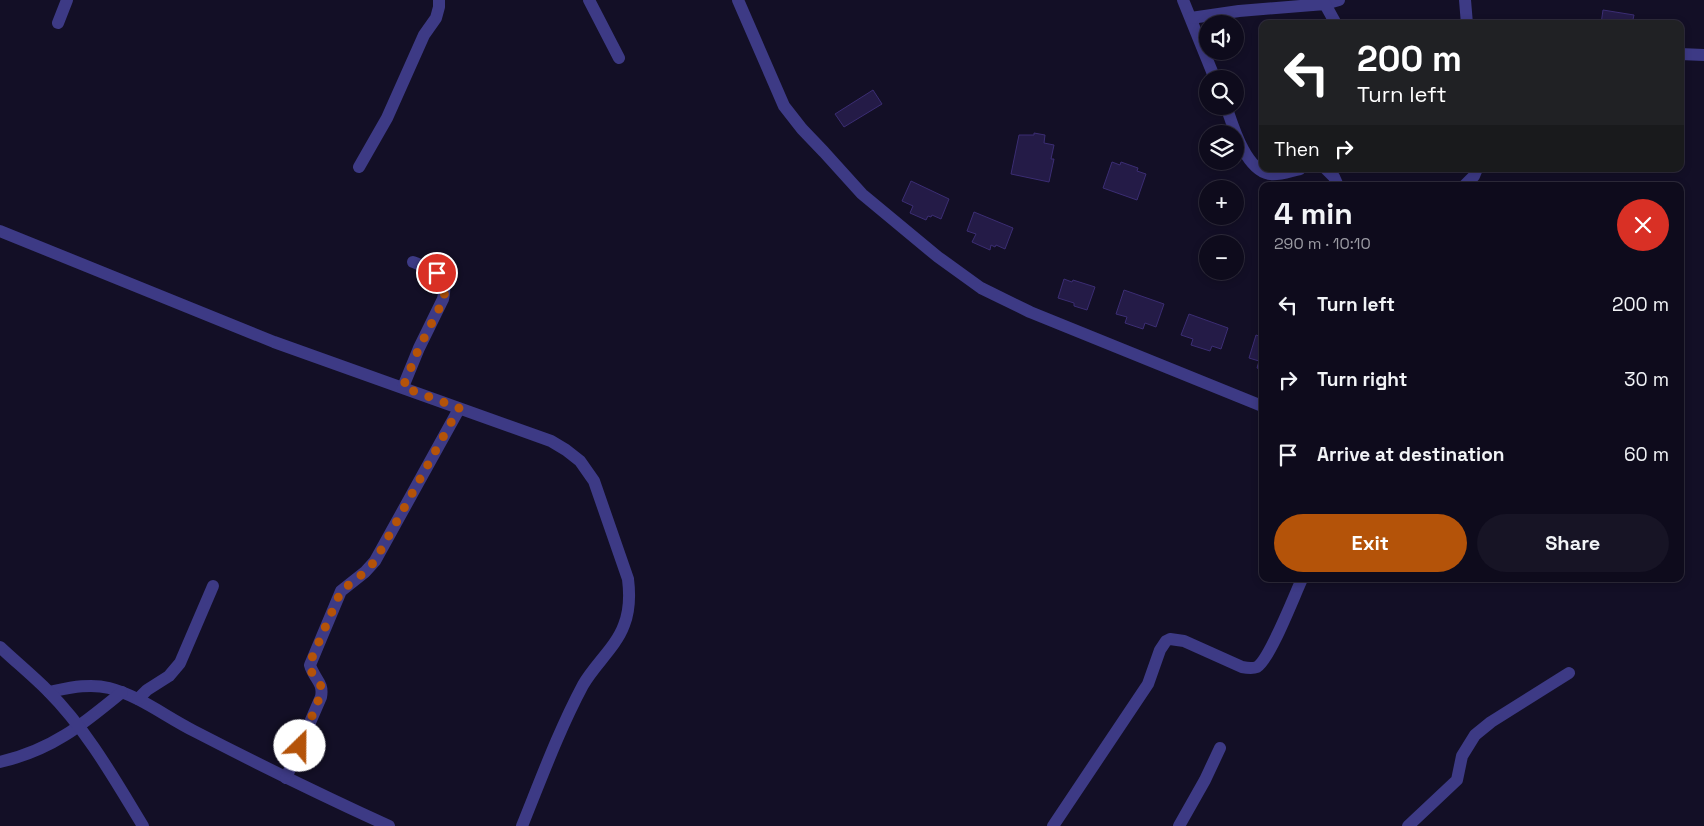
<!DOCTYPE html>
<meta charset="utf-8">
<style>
:root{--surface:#0e0b1c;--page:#171425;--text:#f1f3f6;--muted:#9b9ba3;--line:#2e2b3b;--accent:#b45309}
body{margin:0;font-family:"Space Grotesk",sans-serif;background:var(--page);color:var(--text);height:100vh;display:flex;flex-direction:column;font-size:19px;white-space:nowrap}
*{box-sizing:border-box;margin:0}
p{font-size:16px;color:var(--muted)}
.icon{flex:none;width:28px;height:28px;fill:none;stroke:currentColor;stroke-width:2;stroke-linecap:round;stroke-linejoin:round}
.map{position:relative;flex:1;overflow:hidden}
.side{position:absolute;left:1259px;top:182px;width:425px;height:400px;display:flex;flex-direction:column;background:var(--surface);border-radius:10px;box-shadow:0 2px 8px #0003,0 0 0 1px var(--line)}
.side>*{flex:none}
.top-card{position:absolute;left:1259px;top:20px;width:425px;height:152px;border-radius:10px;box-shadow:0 2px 8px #0003,0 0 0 1px var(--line);background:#202124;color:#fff;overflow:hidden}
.tools{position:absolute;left:1199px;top:15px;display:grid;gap:10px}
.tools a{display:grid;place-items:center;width:45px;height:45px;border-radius:50%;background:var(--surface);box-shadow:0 2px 8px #0003,0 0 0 1px var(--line);font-size:25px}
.pin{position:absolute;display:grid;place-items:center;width:42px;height:42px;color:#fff;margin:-21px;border:2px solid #fff;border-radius:50%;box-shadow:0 1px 5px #0007}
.me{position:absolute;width:55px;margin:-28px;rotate:23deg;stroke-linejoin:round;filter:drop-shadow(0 0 4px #0008)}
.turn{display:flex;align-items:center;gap:18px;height:105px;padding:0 15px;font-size:22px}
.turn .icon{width:65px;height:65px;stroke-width:2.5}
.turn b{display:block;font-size:35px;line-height:42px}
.then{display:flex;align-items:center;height:48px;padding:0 15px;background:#0003;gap:10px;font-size:19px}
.round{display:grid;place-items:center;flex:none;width:52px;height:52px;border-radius:26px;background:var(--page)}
.head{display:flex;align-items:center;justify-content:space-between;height:85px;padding:0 15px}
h1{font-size:30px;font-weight:700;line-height:38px}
.cta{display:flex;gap:10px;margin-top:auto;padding:10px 15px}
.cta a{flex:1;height:58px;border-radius:30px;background:var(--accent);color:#fff;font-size:20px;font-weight:700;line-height:58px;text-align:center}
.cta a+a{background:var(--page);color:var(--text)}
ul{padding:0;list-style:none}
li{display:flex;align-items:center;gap:15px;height:75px;padding:0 15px}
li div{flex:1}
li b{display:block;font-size:19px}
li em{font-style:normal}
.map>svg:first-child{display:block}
.building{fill:#241b47;stroke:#3b2d73}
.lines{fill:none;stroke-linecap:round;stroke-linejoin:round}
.minor{stroke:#3d3a85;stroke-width:12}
.tertiary{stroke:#3d3a85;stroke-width:12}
.route{stroke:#b45309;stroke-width:9;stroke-dasharray:0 16.2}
</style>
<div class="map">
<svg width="1704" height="826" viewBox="0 0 1704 826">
<rect width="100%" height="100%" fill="#130f26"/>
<g class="building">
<polygon points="1603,10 1634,15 1632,24 1601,24"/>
<polygon points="873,90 882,104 844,127 835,114"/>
<polygon points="1034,133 1045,135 1044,143 1054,145 1051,159 1054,159 1049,182 1011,174 1019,135 1034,135"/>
<polygon points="1112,162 1120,165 1121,162 1138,168 1137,171 1146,174 1137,200 1103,188"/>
<polygon points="911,181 949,199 941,219 932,215 931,217 928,216 926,220 910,213 913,206 902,201"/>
<polygon points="974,212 1013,228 1005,249 996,245 995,247 991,245 990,250 972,242 976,234 967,231"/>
<polygon points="1064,279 1072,282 1073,280 1095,287 1087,310 1074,306 1074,303 1058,298"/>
<polygon points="1124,290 1164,304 1156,327 1145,323 1143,329 1125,323 1127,317 1116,314"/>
<polygon points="1189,314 1228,328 1221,349 1212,346 1210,351 1191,345 1193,339 1181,335"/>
<polygon points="1256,335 1262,337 1262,370 1257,368 1259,361 1249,358"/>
</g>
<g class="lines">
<g class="minor">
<polyline points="589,0 619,58"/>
<polyline points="738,0 784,106 802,129 824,152 862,194 938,257 981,288 1030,312 1262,406"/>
<polyline points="1183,0 1215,79"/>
<polyline points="1465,0 1467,24"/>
<polyline points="1325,4 1339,0"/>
<polyline points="1191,18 1239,11 1325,4 1336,24"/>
<polyline points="58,23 67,0"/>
<polyline points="1680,54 1704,55"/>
<path d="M1226,106C1233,126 1245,169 1269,174C1279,176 1290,171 1300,169"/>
<polyline points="359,167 387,118 424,35 436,18 439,7 439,0"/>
<polyline points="1326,169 1334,177 1338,186"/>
<polyline points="1464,186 1474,176 1477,169"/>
<path d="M0,231L274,342L551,441L566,450L580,461L594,481L628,579C630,595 630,610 624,625C616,647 595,664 583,685C559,730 541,779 522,826"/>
<path d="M403,387L419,348L443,299C449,274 434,270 413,262"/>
<path d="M49,692C69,688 89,683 109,688C140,696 166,717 194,731C258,764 323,796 389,826"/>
<polyline points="138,699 147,690 169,676 180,663 213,586"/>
<path d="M0,762C52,750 82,725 122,692"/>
<path d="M286,778L321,697C324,682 314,679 310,665L341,591L365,572L375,561L459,409"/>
<path d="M1053,826L1148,684L1160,650L1166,641L1170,639L1184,641L1242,667C1247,668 1252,669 1257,667C1270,659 1294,596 1302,579"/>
<polyline points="1179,826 1205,780 1220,748"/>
<polyline points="1408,826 1457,780 1462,756 1475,735 1491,722 1569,673"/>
</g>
<path class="tertiary" d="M0,647C16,662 33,676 48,691C87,730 115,780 143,826"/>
</g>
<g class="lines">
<polyline class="route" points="300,746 322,691 320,683 312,673 310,666 311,660 341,591 365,572 375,561 459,408 403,387 419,348 444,299 445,285 437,273"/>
</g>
</svg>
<div class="tools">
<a><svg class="icon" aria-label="sound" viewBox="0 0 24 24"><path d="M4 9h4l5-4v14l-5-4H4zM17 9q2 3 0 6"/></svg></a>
<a><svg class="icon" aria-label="search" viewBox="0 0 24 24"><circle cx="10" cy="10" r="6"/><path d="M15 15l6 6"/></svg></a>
<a><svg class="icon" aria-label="layers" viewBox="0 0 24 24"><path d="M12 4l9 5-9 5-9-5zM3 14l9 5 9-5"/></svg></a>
<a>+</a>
<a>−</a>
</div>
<div class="pin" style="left:437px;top:273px;background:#d93025"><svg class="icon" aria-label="arrive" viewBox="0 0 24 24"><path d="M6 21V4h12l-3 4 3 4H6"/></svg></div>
<svg class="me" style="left:300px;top:746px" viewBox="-20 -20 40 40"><circle r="19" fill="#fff"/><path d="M0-13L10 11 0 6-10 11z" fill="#b45309"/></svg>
<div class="top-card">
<div class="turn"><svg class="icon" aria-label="left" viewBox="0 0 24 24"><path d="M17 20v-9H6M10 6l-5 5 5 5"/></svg><div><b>200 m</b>Turn left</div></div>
<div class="then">Then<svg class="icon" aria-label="right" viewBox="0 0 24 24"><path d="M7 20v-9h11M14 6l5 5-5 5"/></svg></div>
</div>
<section class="side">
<div class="head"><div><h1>4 min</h1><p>290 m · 10:10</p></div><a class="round" style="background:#d93025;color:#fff"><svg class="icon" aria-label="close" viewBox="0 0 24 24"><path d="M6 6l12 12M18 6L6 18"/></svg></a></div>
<ul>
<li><svg class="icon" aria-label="left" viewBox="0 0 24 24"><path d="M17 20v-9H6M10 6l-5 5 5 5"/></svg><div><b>Turn left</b></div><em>200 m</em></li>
<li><svg class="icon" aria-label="right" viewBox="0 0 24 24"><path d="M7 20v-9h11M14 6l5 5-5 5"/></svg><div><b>Turn right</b></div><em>30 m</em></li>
<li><svg class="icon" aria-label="arrive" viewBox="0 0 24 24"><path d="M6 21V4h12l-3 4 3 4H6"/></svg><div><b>Arrive at destination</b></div><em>60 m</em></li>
</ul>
<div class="cta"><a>Exit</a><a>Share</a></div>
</section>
</div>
